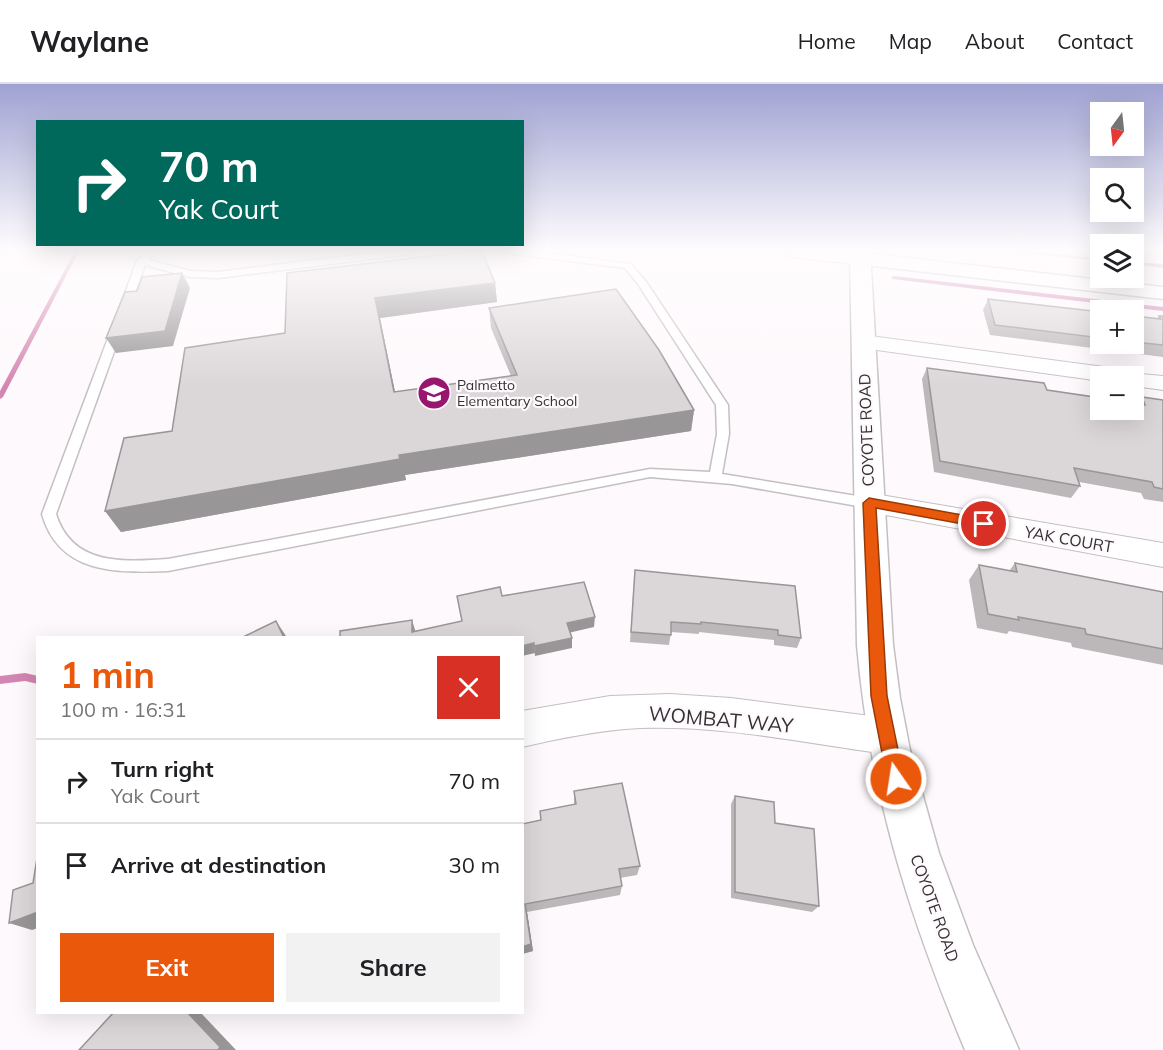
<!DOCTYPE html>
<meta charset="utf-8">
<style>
:root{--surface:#fff;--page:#f2f2f2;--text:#202124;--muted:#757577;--line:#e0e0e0;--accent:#ea580c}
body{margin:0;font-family:Mulish,sans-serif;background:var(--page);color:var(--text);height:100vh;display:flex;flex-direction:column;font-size:22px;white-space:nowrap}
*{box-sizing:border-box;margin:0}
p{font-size:20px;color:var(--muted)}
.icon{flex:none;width:33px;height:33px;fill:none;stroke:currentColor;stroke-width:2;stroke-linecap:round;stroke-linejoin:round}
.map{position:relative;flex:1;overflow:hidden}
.sheet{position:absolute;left:36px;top:552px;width:488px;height:378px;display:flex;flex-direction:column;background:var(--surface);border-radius:0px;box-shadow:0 6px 24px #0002}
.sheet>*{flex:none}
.guide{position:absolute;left:36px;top:36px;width:488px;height:126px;border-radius:0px;box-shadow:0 6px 24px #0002;background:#00695c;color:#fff;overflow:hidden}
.needle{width:39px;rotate:195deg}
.fabs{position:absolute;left:1090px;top:18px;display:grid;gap:12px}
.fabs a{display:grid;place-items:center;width:54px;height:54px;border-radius:0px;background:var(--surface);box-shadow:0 6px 24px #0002;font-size:30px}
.pin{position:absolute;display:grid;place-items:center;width:51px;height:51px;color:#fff;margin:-26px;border:3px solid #fff;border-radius:50%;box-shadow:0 2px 6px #0007}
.me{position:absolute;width:66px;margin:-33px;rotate:347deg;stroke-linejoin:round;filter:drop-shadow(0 0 4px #0008)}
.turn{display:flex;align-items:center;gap:21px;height:126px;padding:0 24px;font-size:27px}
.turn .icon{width:78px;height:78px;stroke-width:2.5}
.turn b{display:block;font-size:42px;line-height:51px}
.round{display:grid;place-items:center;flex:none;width:63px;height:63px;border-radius:0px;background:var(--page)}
.headline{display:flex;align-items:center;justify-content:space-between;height:102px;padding:0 24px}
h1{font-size:36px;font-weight:700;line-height:45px;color:var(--accent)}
.button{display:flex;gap:12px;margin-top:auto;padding:12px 24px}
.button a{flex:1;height:69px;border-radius:0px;background:var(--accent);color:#fff;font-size:24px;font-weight:700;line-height:69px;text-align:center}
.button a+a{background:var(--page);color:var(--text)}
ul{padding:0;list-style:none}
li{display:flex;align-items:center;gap:18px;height:84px;padding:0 24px;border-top:2px solid var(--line)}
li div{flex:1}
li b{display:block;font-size:22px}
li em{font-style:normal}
header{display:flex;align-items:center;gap:36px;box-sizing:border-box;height:84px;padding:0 30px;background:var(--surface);border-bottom:2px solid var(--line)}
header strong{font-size:28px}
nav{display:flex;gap:33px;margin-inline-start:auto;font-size:21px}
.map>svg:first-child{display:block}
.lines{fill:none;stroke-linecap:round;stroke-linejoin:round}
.stream{fill:#d386b1;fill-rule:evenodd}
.service-casing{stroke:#c4bfc2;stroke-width:3}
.minor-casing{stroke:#c4bfc2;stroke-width:2}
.tertiary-casing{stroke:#c4bfc2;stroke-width:3}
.secondary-casing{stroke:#c4bfc2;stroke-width:3}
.service{fill:#fff;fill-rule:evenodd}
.minor{fill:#fff;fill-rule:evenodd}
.tertiary{fill:#fff;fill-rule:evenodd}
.secondary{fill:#fff;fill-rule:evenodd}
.wall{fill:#bcb8ba}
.shaded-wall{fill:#999697}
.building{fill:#dbd6d8;stroke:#999697;stroke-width:1.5}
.route{fill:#ea580c;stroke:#983908;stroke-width:1.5}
.labels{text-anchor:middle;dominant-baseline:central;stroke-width:4.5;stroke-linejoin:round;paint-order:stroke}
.far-poi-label{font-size:14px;fill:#333132;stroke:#fef9fc;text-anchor:start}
.street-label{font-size:16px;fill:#333132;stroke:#fef9fc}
.near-street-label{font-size:20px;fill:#333132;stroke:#fef9fc}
</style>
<header>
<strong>Waylane</strong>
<nav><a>Home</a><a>Map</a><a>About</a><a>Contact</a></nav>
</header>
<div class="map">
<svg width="1163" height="966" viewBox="0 0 1163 966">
<rect width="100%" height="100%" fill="#fef9fc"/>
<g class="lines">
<g class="stream">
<polygon points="11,167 11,168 0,170 0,168"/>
<polygon points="75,167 79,167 3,313 0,315 0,307"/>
<polygon points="1012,167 1029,167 1101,175 1101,177 1014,168"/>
<polygon points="1134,178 1163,180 1163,184 1134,180"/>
<polygon points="894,192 1163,223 1163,227 892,195 891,194"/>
<polygon points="25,589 38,592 38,600 25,597 0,600 0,592"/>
</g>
<defs>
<path id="service" d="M147,167H156L148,176L190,187L218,188L389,167H415L411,170L218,194L190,193L145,181L56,430C72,482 124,478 168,475L650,385L710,388L717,350L716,321L638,200L625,184L513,170L509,167H534L631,180L647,199L728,321L729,350L722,390L869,414L876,419L869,424L732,400L650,393L168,487C116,489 59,490 42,430L137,177Z"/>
<g id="minor">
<polygon points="863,251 1119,285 1129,289 1163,292 1163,306 1134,302 1134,292 1101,292 1101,297 855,263 852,258 855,253"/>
<polygon points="869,409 1163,459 1163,483 859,426 855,419 859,412"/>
<path d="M670,610L731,614L886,634L900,639L905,652L900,665L886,670C805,659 722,641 640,644C600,646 561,654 522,663V627L610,612Z"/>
</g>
<path id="tertiary" d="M850,167H870L893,561L900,614L910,666L939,769L973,861L1019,966H965C908,829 870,709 857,561Z"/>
<polygon id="secondary" points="784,167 847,167 1163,203 1163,215 794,173 787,171"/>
</defs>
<use href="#service" class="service-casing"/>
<use href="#minor" class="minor-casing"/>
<use href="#tertiary" class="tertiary-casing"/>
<use href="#secondary" class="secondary-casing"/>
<use href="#service" class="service"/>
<use href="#minor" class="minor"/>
<use href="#tertiary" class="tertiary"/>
<use href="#secondary" class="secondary"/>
</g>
<g class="wall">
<polygon points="495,199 497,218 380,234 395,308 511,292 491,244 489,224 694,326 691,347 405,391 406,396 121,448 105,427 172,347 285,249"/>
<polygon points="988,215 1101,228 1101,260 1134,260 1134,232 1157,235 1159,232 1163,232 1163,273 990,251 983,226"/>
<polygon points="927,284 1047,306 1137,319 1142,313 1163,316 1163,418 1144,415 1141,409 1079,398 1080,402 1071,414 934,388 922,295"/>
<polygon points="1015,479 1163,508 1163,581 1072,563 1071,559 1009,547 1007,550 977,544 969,496 979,481 1009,487"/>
<polygon points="634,496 801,554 797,564 774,561 774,556 699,548 699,550 671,548 669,561 630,558"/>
<polygon points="574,707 640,782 637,791 620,794 622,802 620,811 527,828 533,867 522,870 522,740 541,736 574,721"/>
<polygon points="735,712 819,822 812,828 731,814 731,720"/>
</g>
<g class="shaded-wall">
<polygon points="182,189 190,204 173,262 116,269 106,254"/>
<polygon points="495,199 497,218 380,234 399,328 394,308 375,214"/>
<polygon points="694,326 691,347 405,391 406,396 121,448 105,427 399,371"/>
<polygon points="595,533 594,543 568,549 567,539"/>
<polygon points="412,536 415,546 416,554 412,548"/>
<polygon points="276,537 286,552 286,554 284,554"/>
<polygon points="572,554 572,564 535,572 534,562"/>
<polygon points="534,559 535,569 522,572 522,562"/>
<polygon points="525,820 527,828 533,867 522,870"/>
<polygon points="38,828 38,844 32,846 9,839"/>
<polygon points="187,928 200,928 236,966 218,966"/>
</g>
<g class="building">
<polygon points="473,167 482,167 495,199 375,214 394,308 517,291 489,224 616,205 659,266 694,326 399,371 400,375 105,427 124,354 172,347 185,264 285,249 287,189"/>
<polygon points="182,189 165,247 106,254 125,208 137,207 142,193"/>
<polygon points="988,215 1101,228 1101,254 995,241"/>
<polygon points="1134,232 1161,235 1159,232 1163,232 1163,261 1134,258"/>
<polygon points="927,284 1044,299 1047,306 1101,314 1101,326 1134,326 1134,319 1145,321 1142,313 1163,316 1163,405 1154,403 1152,398 1074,384 1080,402 940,377"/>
<polygon points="1015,479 1163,508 1163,565 1086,550 1085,545 1018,533 1019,536 988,530 979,481 1017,488"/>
<polygon points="635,486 795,502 801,554 778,551 778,546 701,538 701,540 671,538 671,551 631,548"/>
<polygon points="584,498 595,533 567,539 572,554 534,562 534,559 522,562 522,554 340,554 340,547 412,536 412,548 462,537 457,512 500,503 502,512"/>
<polygon points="276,537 284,554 241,554"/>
<polygon points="622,699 640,782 619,785 622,802 525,820 531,860 522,863 522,740 541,736 540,727 576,720 574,707"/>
<polygon points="735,712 774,718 775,739 814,745 819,822 735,808"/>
<polygon points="38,768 38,828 9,839 13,806 33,799"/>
<polygon points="114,928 187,928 220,963 218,966 79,966"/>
</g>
<linearGradient id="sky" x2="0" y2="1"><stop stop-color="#9fa2d2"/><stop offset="0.55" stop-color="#fffcfe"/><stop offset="1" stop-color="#fffcfe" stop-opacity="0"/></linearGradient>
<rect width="1163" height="302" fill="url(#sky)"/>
<polygon class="route" points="869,414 984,435 990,440 984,444 876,424 887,612 904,695 902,701 896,704 889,701 887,695 871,612 863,419"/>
<defs>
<symbol id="school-disc" viewBox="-11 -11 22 22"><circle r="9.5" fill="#97166e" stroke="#fef9fc"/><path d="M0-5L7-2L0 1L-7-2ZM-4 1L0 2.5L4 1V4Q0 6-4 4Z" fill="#fff"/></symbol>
</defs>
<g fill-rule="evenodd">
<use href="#school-disc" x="415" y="290" width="38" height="38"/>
</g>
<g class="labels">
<g class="far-poi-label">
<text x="457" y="301">Palmetto<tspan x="457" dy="16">Elementary School</tspan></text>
</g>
<g class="street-label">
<text transform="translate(866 346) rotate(-92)">COYOTE ROAD</text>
<text transform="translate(1069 455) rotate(10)">YAK COURT</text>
<text transform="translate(935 824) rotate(70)">COYOTE ROAD</text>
</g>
<g class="near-street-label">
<text transform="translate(721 635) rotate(5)">WOMBAT WAY</text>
</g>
</g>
</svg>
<div class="fabs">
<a><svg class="needle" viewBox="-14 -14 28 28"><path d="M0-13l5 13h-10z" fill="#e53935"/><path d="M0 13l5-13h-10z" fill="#757577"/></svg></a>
<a><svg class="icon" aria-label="search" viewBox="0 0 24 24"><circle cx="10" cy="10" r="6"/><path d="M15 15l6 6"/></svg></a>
<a><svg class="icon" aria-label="layers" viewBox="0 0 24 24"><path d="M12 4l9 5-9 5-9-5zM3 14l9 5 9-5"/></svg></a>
<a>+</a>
<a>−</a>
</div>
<div class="pin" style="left:984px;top:440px;background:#d93025"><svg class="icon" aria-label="arrive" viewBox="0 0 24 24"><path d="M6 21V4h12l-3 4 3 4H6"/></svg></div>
<svg class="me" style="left:896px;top:695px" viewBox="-20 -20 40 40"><circle r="17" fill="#ea580c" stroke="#fff" stroke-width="3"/><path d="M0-11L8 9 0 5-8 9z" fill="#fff"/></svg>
<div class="guide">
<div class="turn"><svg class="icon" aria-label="right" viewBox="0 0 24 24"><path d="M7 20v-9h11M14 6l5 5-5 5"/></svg><div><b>70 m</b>Yak Court</div></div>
</div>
<section class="sheet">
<div class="headline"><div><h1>1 min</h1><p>100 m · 16:31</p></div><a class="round" style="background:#d93025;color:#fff"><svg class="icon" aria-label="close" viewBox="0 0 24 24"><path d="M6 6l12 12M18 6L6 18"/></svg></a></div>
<ul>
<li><svg class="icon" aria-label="right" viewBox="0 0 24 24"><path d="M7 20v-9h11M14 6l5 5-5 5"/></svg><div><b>Turn right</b><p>Yak Court</p></div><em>70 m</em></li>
<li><svg class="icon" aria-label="arrive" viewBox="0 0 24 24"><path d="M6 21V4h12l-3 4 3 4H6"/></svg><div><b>Arrive at destination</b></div><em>30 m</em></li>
</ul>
<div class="button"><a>Exit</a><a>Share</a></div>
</section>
</div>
